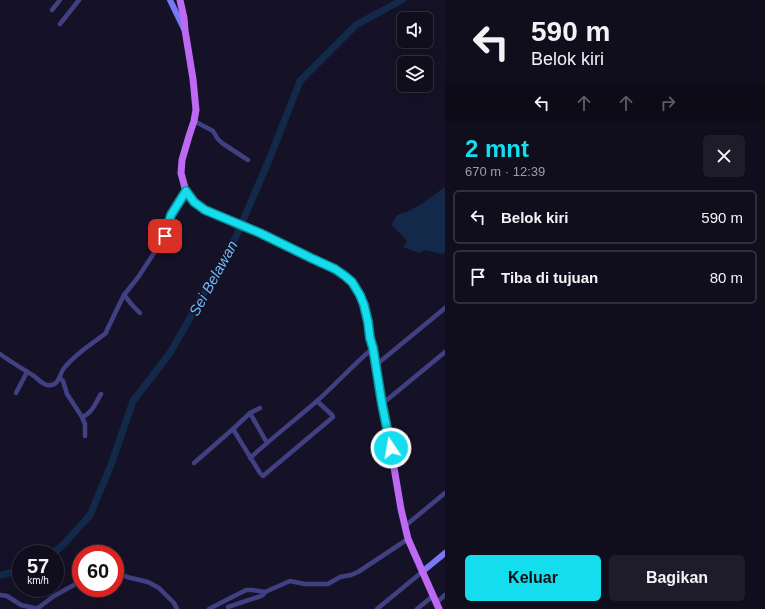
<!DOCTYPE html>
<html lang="id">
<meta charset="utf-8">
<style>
:root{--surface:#100e1d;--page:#1e1c2a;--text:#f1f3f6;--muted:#9c9ca4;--line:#302e3b;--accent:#14ddee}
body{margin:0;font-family:Arial,sans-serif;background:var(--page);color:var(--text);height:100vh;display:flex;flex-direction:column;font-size:15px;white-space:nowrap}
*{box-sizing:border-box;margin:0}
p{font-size:13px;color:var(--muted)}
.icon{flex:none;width:22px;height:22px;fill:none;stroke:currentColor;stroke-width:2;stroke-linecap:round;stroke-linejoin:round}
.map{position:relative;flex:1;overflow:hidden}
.drawer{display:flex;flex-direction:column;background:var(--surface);width:320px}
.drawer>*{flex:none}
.banner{background:#100e1d;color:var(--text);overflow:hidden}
.tools{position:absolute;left:397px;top:12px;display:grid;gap:8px}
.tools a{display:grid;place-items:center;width:36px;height:36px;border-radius:6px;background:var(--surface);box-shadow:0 4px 16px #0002,0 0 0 1px var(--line);font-size:20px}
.speed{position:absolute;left:12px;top:545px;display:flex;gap:8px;font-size:20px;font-weight:700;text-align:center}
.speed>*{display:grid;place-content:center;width:52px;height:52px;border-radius:50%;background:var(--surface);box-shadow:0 4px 16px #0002,0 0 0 1px var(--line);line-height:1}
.speed small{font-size:10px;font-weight:400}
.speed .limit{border:6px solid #d22;background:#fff;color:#111}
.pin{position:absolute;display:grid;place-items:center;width:34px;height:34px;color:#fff;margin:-17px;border-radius:8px;box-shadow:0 2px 6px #0006}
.me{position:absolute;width:44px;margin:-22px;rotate:348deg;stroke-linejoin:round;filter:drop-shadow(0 0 3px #0008)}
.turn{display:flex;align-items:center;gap:14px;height:84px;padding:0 20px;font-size:18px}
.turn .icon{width:52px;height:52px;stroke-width:2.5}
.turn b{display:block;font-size:28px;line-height:34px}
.lanes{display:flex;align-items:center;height:38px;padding:0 20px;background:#0003;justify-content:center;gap:20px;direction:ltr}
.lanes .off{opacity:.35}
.round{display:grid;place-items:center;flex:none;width:42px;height:42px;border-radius:6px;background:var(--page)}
.head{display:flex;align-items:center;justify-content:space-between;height:68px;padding:0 20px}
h1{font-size:24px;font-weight:700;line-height:30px;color:var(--accent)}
.button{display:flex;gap:8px;margin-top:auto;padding:8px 20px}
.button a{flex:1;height:46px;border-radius:6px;background:var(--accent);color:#111;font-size:16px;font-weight:700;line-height:46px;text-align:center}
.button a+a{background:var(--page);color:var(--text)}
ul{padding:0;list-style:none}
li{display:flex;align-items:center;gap:12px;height:54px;margin:0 8px 6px;padding:0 12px;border:2px solid var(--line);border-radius:6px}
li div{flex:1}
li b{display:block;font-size:15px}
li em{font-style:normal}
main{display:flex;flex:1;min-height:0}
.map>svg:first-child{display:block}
.water{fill:#12294a}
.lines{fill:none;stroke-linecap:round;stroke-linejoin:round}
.river{stroke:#12294a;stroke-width:7}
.street{stroke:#414082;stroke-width:4.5}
.secondary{stroke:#7878f5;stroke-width:6}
.primary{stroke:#bd69f4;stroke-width:7}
.route-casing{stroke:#0d909b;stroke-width:10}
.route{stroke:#14ddee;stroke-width:7}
.labels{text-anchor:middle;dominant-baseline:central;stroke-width:3;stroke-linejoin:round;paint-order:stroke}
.water-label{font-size:15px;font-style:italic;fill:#6fbaf5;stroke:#151227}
</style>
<main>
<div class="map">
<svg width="445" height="609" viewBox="0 0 445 609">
<rect width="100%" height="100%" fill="#151227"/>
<polygon class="water" points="445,187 445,253 441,254 426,250 419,253 403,247 407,241 392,225 394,220 397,215 409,211 423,203"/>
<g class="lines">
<g class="river">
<polyline points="52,554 63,545 90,515 111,465 133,401 170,353 235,239 269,160 300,81 356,25 402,0"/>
<polyline points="0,575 15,572 21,570"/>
</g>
<g class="street">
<polyline points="52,10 60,0"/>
<polyline points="60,24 79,0"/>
<polyline points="194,121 213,131 217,138 222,143 248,160"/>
<polyline points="124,295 133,306 140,313"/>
<path d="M0,354C11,362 23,369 34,376C38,379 42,384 47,385C60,387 59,373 65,367C76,353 92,344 106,333L107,330L119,305L124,295L139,276L165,236L171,215L186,191"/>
<polyline points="376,365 445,308"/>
<polyline points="60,378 63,381 67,394 82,417 85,424 85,436"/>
<polyline points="16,393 27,372"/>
<polyline points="382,404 445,352"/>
<polyline points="260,408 250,413 233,429 260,473 263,476 333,417 332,415 317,401"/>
<polyline points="250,413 267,443"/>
<path d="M82,417C92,414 96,402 101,394"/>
<path d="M250,458C272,438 295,420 317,401C336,384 353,365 373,348"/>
<polyline points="194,463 233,429"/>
<polyline points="405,526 445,493"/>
<polyline points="115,571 127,577 148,582 159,588 174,603 177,609"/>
<polyline points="0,595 7,596 21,605 34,608 38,608 54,596 81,581"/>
<polyline points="436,603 445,595"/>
<polyline points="228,607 261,596 263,595 265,592"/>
<polyline points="209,609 246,590 252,590 265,592 290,581 305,584 328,584 340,577 351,575 358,572 408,539"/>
<polyline points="377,609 422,572"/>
<polyline points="417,609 433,596"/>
</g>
<g class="secondary">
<polyline points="170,0 184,29"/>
<polyline points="422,572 445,553"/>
</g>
<polyline class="primary" points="180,0 184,18 185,30 193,79 196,110 194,121 189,136 182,160 181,173 185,188 194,202 205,209 260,233 341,272 352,282 360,295 364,305 368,322 382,404 389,438 401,509 408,539 439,609"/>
</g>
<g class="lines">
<defs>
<polyline id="route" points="165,236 171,215 186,191 194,202 205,210 260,233 311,258 335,269 345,276 352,282 360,295 364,305 368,322 370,338 373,348 382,404 391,448"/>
</defs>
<use href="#route" class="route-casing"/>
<use href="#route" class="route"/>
</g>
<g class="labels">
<g class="water-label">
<text transform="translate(213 278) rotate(-61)">Sei Belawan</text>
</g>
</g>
</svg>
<div class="tools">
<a><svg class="icon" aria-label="sound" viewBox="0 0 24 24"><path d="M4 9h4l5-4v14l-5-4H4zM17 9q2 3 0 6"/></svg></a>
<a><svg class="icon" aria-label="layers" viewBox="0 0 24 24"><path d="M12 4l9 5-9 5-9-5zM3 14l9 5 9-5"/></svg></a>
</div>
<div class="speed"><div>57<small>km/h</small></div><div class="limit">60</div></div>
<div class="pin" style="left:165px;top:236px;background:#d93025"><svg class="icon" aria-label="arrive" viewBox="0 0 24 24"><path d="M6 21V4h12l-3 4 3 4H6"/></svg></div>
<svg class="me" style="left:391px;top:448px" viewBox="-20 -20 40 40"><circle r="17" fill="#14ddee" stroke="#fff" stroke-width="3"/><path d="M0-11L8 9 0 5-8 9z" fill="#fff"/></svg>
</div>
<section class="drawer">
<div class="banner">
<div class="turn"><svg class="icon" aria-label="left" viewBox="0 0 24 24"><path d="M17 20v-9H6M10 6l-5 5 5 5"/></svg><div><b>590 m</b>Belok kiri</div></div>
<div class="lanes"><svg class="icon" aria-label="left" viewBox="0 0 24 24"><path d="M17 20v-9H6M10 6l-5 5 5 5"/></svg><svg class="icon off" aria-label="ahead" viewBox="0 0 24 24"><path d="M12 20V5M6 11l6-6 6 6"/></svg><svg class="icon off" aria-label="ahead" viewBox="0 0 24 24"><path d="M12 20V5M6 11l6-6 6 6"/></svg><svg class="icon off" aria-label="right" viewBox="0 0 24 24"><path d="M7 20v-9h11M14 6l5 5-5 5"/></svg></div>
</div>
<div class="head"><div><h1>2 mnt</h1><p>670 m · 12:39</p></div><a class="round"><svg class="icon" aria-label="close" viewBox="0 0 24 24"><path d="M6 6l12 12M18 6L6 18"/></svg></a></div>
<ul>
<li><svg class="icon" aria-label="left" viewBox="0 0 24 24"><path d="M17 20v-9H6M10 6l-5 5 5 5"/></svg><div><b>Belok kiri</b></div><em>590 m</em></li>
<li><svg class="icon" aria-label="arrive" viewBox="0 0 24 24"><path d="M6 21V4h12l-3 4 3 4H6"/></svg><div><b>Tiba di tujuan</b></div><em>80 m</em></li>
</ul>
<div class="button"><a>Keluar</a><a>Bagikan</a></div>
</section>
</main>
